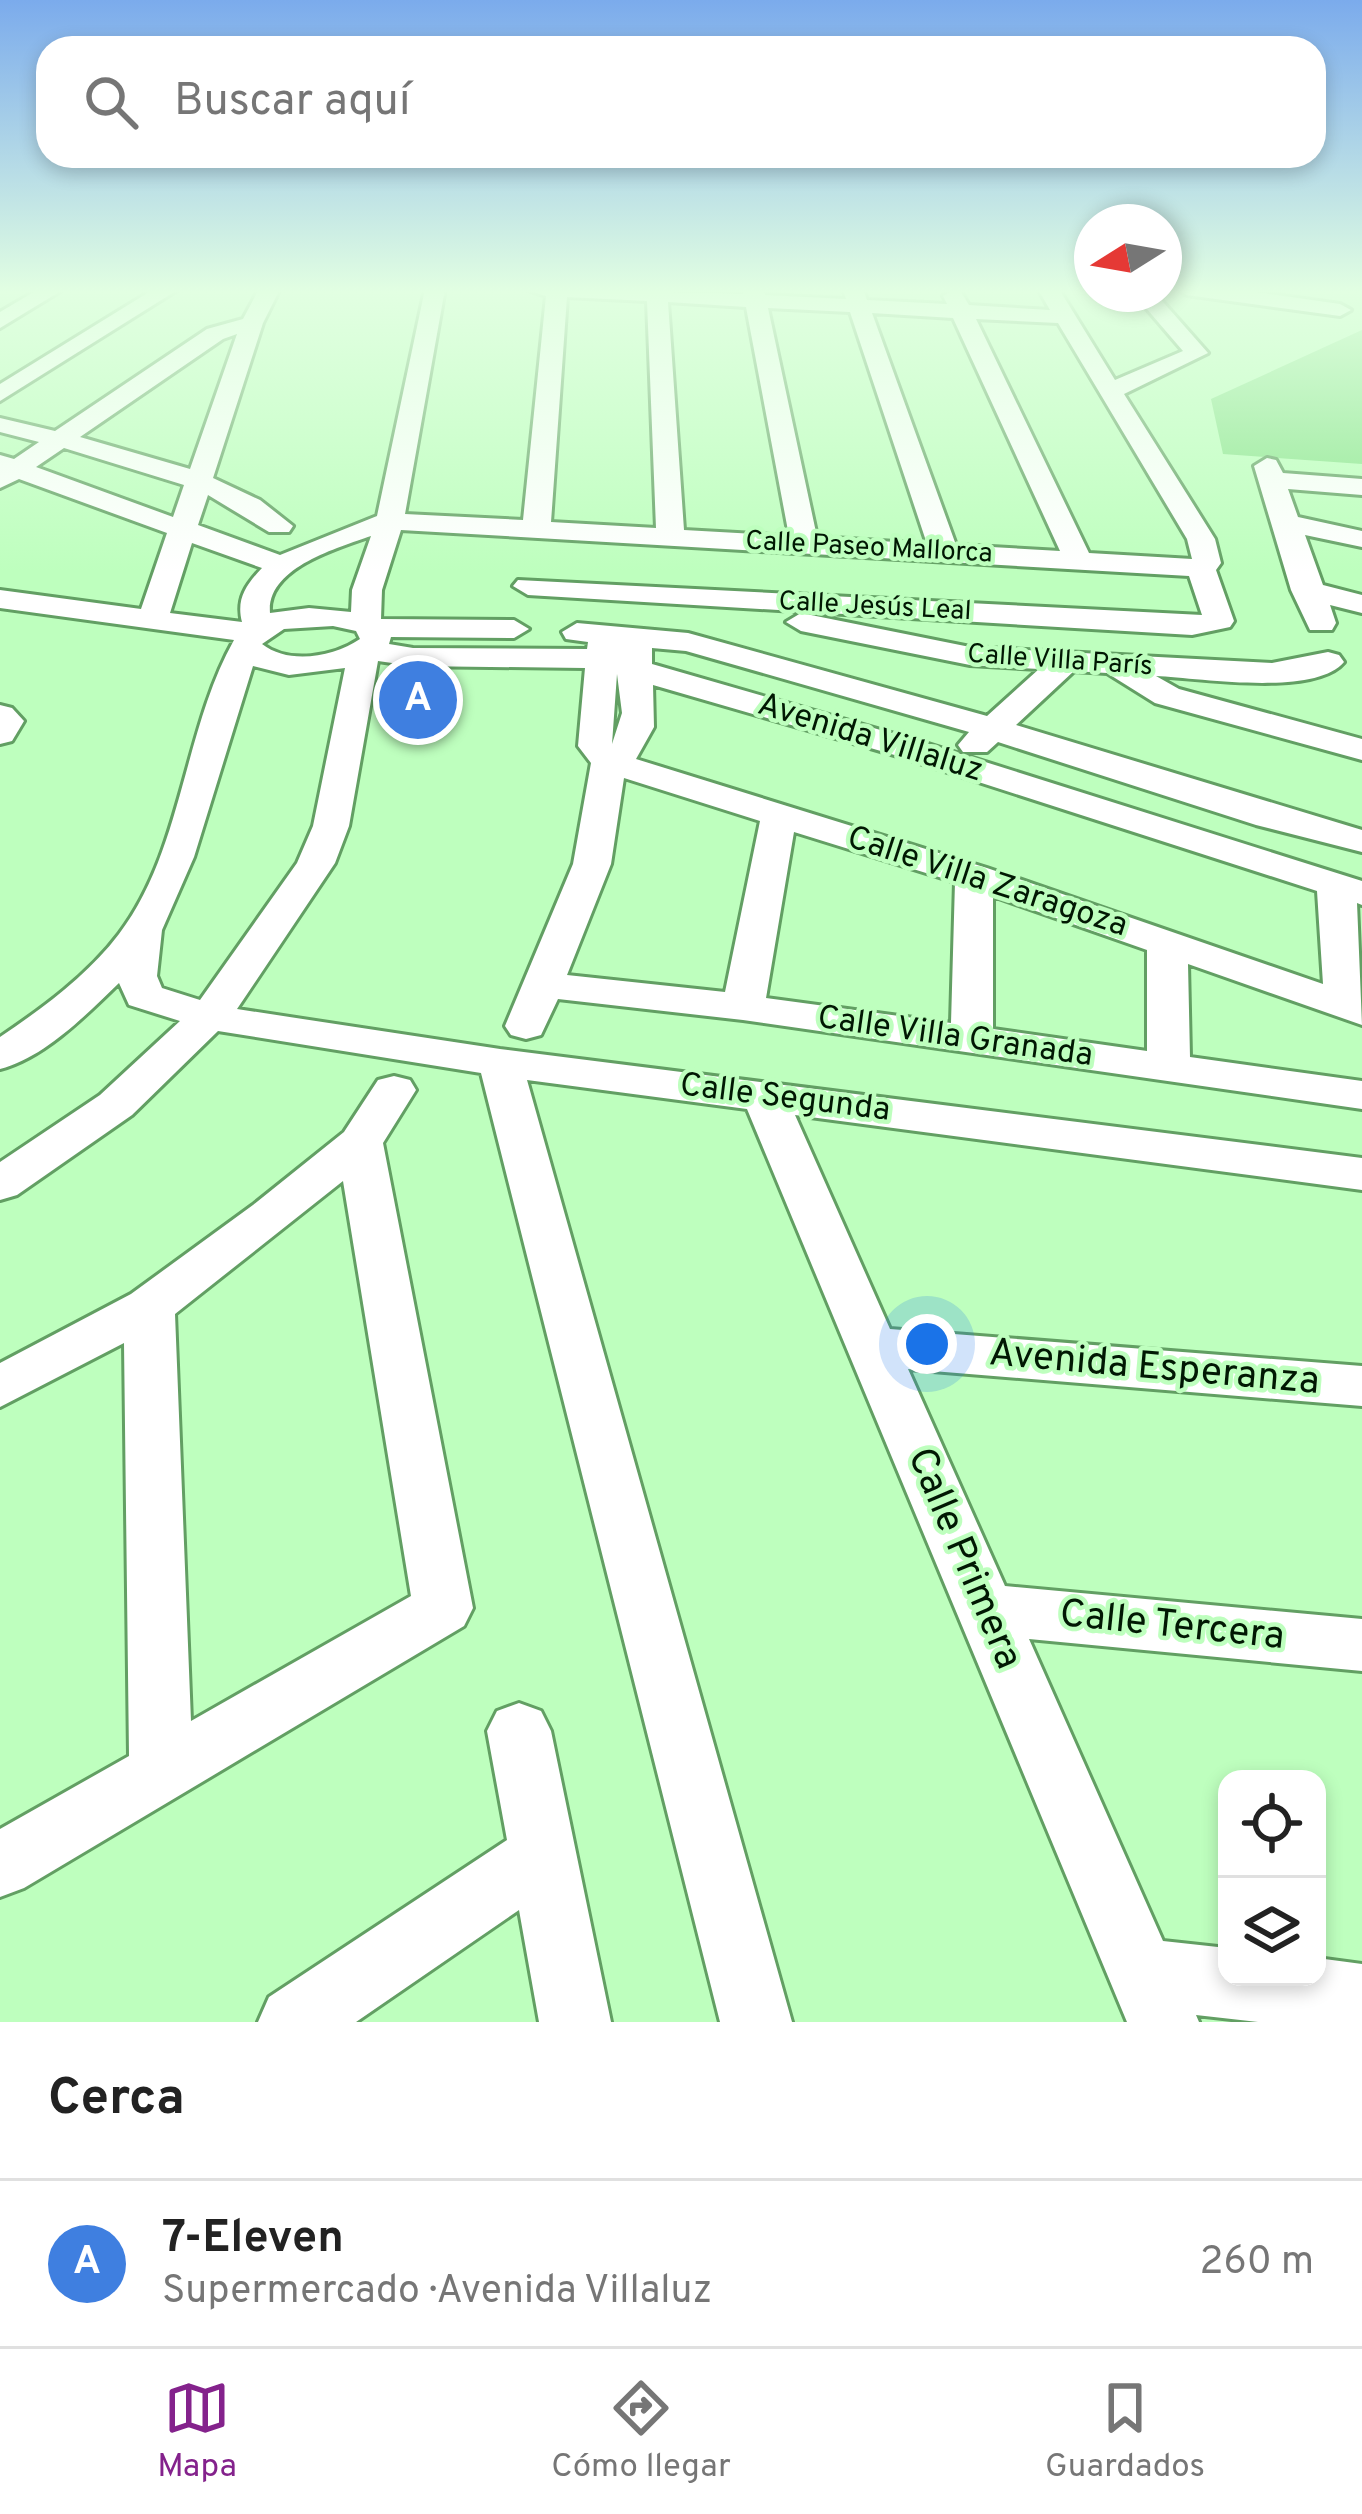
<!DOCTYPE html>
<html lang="es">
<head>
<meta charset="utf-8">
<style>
	:root { --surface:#fff; --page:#f6f6f6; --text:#222; --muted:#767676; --line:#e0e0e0; --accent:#84228c }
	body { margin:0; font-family:Overpass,sans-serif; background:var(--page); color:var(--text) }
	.controls { position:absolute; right:36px; bottom:36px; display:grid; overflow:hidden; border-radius:24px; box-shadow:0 6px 18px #0003 }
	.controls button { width:108px; height:108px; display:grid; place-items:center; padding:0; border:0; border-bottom:3px solid var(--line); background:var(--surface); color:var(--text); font:60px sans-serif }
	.compass { position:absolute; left:1074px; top:204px; width:108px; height:108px; border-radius:50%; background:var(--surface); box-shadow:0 6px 18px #0003; rotate:259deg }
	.you { position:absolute; left:927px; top:1344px; width:42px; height:42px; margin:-30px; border:9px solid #fff; border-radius:50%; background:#1a73e8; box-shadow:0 0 0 18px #1a73e833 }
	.badge { display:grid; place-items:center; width:78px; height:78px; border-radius:50%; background:var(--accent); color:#fff; font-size:39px; font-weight:700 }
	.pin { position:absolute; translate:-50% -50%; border:6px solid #fff; box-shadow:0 3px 12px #0006 }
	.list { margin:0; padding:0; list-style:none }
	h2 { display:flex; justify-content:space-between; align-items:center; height:156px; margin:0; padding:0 48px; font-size:51px }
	h2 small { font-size:39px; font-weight:400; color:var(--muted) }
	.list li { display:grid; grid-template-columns:78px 1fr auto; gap:36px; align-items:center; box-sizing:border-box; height:168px; padding:0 48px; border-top:3px solid var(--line) }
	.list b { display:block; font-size:45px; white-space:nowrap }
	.list p { margin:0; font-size:39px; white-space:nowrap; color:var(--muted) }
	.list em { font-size:39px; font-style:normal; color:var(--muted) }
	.icon { flex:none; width:66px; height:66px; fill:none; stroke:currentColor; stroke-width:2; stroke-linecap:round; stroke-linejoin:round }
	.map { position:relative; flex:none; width:1362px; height:2022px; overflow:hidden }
	.search { position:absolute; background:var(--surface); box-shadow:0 6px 18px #0003; left:36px; right:36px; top:36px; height:132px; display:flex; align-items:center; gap:30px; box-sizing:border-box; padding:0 42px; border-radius:36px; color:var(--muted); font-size:45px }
	.sheet { height:324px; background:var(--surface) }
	nav { display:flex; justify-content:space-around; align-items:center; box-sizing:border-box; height:168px; border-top:3px solid var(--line); background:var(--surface); font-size:33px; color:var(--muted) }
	nav a { display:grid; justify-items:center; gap:6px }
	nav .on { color:var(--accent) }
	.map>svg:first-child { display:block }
	.green { fill:#89e48b }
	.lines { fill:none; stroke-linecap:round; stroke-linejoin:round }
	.minor-casing { stroke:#629f63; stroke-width:6 }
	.minor { fill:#fff; fill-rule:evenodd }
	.labels { text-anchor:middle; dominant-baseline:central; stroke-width:9; stroke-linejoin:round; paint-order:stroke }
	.far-street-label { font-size:27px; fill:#011803; stroke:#beffbe }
	.street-label { font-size:33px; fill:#011803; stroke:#beffbe }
	.near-street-label { font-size:39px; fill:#011803; stroke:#beffbe }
</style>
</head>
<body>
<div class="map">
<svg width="1362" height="2022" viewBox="0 0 1362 2022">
	<rect width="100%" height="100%" fill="#beffbe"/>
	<polygon class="green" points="1362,330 1362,464 1223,454 1211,399"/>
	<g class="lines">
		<defs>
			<g id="minor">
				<polygon points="39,289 64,289 0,328 0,312"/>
				<polygon points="154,289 179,289 0,401 0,384"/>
				<path d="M259 289H280L263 323 213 478 260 500 293 526 289 532H269L208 495 198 525 280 555 377 516 425 289H445L405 514 523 520 546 296 524 289 743 294V289H763L765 295 846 299 843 289H863L867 300 947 304 943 296 954 290 961 292 969 305 1050 310 1038 289H1059L1115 380 1183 351 1134 294H1156L1208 353 1124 394 1215 539 1221 563 1216 570 1234 621 1230 627 1192 635 528 595 513 586 518 580 1202 615 1189 576 401 530 382 590 381 619 514 620 529 629 514 638 391 637 389 644 413 648 587 649 588 642 566 639 562 632 577 623 688 633 987 716 1039 669 970 665 801 631 786 622 801 613 970 647 1272 663 1328 652 1339 655 1344 662C1315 697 1199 678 1156 676L1179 689 1362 739V760L1155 703 1107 673 1074 671 1016 725 1362 830V852L1256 825 998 742 987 752H963L958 745 969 732 686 651 652 648V664L922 742 1362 881V905L1357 903 1362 1025 1188 964 1190 1057 1362 1081V1109L743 1020 558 999 541 1035 526 1039 511 1035 505 1026 573 864 591 763 578 746 585 668 413 666 378 661 349 826 335 863 237 1009 500 1049 1362 1158V1190L795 1115 890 1329 1362 1366V1406L908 1369 1005 1586 1362 1619V1671L1029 1639 1163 1941 1227 1948V1977H1317V1958L1362 1964V2022H1258L1196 2015 1199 2022H1127L747 1109 527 1080 792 2022H720L481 1073 218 1031 132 1115 17 1195 0 1200V1162L100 1095 180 1021 129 1005 119 983C87 1014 44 1058 0 1069V1037C43 1008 88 975 119 934 183 850 183 731 234 640L0 608V590L141 609 167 533 19 479 0 488V455L14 459 39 442 0 432V418L55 431 207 329 243 319ZM567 297 647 301 656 528 551 522ZM668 302 746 307 789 536 684 530ZM768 308 850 312 927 544 817 537ZM872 313 953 318 1060 551 956 545ZM976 319 1058 323 1187 539 1192 559 1089 553ZM237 334 190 469 80 437 223 339ZM64 448 184 485 173 517 36 467ZM371 536 352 590 351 612 309 608 270 613C266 568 337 548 371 536ZM192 543 262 568C246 585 236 599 242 622L170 613ZM333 626 356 631 360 639C333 657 289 665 262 644L284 629ZM253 666 289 675 345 668 313 826 297 863 200 1000 162 988 157 976 162 930 194 857ZM617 674 622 713 612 744ZM653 685 898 756 1317 891 1323 984 987 868 636 759 654 727ZM624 778 760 821 725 992 567 975 611 864ZM794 832 955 882 951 1023 766 998ZM993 896 1147 950V1051L993 1029Z"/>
				<polygon points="1177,289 1234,289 1340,304 1351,310 1340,316 1187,295"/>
				<polygon points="1267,458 1276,460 1283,473 1362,479 1362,495 1288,489 1298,517 1362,531 1362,547 1305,535 1323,585 1362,595 1362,613 1330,605 1336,623 1332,630 1310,630 1291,590 1254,466"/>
				<polygon points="0,705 12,708 24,721 12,741 0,744"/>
				<path d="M394 1076 410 1080 416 1090 383 1143 473 1608 464 1626 24 1888 0 1897V1829L129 1756 124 1343 0 1407V1363L131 1294 253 1205 344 1132 378 1080ZM343 1181 411 1596 191 1721 175 1314Z"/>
				<polygon points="519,1703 541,1711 551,1731 611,2022 539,2022 519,1910 356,2022 258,2022 269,1997 507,1840 487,1731 497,1711"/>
			</g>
		</defs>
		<use href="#minor" class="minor-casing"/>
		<use href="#minor" class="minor"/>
	</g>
	<linearGradient id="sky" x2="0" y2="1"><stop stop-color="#7babec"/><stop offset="0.51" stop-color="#e2ffe2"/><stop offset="1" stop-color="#e2ffe2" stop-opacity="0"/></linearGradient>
	<rect width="1362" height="572" fill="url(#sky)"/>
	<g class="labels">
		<g class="far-street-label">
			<text transform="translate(869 548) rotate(3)">Calle Paseo Mallorca</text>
			<text transform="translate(875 607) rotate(3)">Calle Jesús Leal</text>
			<text transform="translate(1060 661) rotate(4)">Calle Villa París</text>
		</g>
		<g class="street-label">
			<text transform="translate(870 739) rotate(17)">Avenida Villaluz</text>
			<text transform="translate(987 883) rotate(18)">Calle Villa Zaragoza</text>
			<text transform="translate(955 1038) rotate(8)">Calle Villa Granada</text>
			<text transform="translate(785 1099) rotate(7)">Calle Segunda</text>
		</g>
		<g class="near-street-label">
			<text transform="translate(1154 1369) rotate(5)">Avenida Esperanza</text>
			<text transform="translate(963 1559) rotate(67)">Calle Primera</text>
			<text transform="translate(1172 1627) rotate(6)">Calle Tercera</text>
		</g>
	</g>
</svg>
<div class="controls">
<button><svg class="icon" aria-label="locate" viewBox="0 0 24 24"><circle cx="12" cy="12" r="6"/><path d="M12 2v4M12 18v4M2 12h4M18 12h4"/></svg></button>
<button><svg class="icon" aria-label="layers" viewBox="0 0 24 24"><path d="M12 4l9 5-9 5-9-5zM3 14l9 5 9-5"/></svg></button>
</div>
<svg class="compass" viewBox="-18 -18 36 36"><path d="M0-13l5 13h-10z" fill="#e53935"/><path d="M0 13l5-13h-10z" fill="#767676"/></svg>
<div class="you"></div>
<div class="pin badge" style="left:418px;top:700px;background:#3f7fe0">A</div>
<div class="search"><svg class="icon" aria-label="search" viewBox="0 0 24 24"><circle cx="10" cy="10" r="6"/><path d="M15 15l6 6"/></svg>Buscar aquí</div>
</div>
<section class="sheet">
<h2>Cerca<small></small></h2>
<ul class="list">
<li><span class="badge" style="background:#3f7fe0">A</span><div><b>7-Eleven</b><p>Supermercado · Avenida Villaluz</p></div><em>260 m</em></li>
</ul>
</section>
<nav>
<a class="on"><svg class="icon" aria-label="map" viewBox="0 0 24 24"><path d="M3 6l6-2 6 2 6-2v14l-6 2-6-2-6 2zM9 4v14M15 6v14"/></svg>Mapa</a>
<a><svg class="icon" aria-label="directions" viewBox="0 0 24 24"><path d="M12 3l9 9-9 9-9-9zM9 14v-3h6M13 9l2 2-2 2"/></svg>Cómo llegar</a>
<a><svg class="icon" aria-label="saved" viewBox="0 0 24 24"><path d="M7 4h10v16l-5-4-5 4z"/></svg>Guardados</a>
</nav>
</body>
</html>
